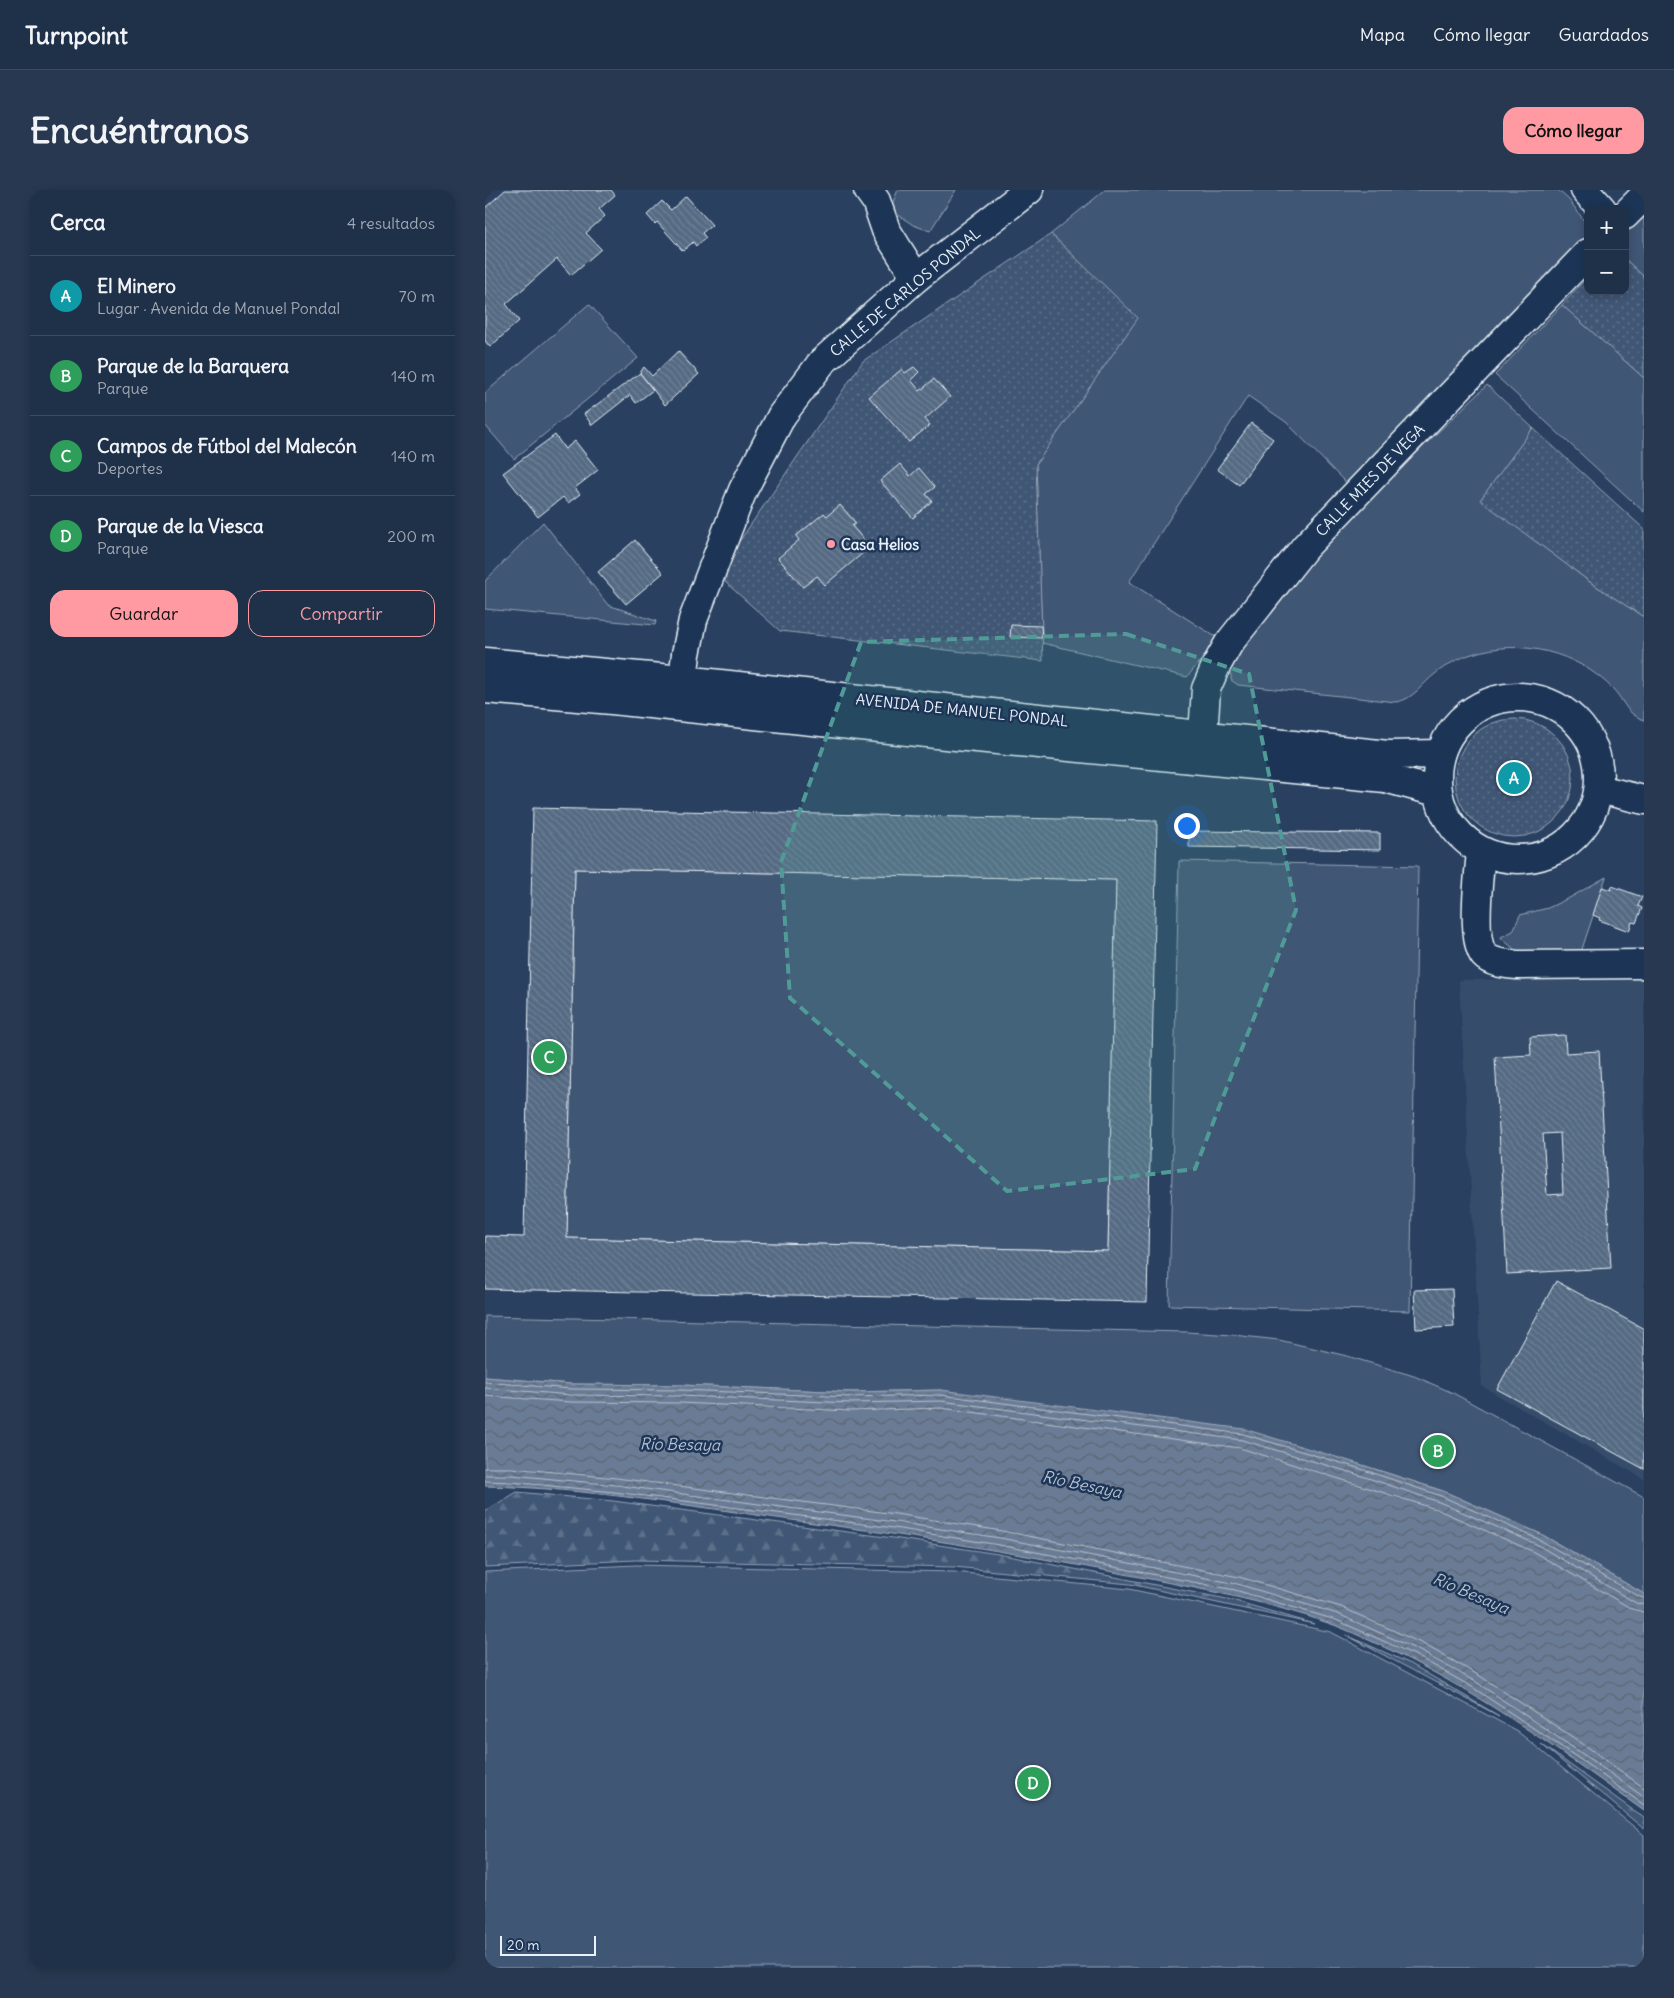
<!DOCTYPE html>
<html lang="es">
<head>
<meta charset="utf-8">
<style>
	:root { --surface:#1f3049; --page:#273850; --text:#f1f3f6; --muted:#a1a9b4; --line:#3c4b61; --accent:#ff9aa2 }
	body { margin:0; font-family:Delius,sans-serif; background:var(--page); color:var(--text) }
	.controls { position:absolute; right:15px; top:15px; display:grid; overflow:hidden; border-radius:10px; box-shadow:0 2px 8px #0003 }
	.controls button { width:45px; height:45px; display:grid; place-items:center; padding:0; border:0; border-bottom:1px solid var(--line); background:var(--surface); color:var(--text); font:25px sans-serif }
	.scale { position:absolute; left:15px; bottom:12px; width:96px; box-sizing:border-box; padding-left:5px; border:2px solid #e8f1f8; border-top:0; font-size:14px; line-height:18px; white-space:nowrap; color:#e8f1f8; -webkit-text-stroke:4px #1d3557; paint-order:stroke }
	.you { position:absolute; left:701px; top:635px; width:18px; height:18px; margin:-12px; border:4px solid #fff; border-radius:50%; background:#1a73e8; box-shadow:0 0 0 8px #1a73e833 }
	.badge { display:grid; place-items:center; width:32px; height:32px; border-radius:50%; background:var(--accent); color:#fff; font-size:16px; font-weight:700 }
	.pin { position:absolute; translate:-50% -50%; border:2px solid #fff; box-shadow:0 1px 5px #0006 }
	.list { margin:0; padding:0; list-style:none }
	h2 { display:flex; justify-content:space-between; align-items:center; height:65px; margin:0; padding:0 20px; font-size:21px }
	h2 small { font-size:16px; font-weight:400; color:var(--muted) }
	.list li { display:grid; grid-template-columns:32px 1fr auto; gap:15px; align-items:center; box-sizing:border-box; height:80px; padding:0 20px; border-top:1px solid var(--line) }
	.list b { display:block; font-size:19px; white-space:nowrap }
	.list p { margin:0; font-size:16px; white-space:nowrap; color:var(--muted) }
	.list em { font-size:16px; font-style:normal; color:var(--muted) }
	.actions { display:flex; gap:10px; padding:15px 20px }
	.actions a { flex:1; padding:11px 0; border:1px solid var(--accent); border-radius:15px; text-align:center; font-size:18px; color:var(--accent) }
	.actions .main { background:var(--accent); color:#111 }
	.map { position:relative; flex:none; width:1159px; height:1778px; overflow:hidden; border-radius:15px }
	header { display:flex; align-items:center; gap:30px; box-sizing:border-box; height:70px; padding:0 25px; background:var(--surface); border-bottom:1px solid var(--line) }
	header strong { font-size:24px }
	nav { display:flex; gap:28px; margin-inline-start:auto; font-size:18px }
	.intro { display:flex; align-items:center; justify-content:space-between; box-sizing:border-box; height:120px; padding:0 30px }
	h1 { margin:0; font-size:35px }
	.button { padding:12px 22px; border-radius:15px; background:var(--accent); color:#111; font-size:18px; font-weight:700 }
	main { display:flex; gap:30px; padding:0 30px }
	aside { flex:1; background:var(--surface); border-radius:15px; box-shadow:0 2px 8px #0003 }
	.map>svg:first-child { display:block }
	.built { fill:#364d6b }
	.green { fill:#415774; stroke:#94a4b6 }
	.forest { fill:url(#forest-firs); stroke:#94a4b6 }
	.garden { fill:url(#garden-dots); stroke:#94a4b6 }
	.water { fill:url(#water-waves); stroke:#9dabbd }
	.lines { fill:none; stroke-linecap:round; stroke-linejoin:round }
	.shore { stroke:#b6c2d0; stroke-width:1 }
	.building { fill:url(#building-back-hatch); stroke:#e8f1f8; fill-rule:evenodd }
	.minor-casing { stroke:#e8f1f8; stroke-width:31 }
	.major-casing { stroke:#e8f1f8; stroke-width:31 }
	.minor { stroke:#1d3557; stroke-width:28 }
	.major { stroke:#1d3557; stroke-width:28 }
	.marked { fill:#509b97; fill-opacity:0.2; stroke:#509b97; stroke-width:4; stroke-dasharray:10 6; stroke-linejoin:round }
	.poi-dot { fill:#ff9aa2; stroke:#1d3557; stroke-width:2 }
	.labels { text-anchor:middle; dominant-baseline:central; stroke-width:5; stroke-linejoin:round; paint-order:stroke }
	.street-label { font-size:15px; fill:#e8f1f8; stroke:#1d3557 }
	.poi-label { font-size:15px; font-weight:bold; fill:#e8f1f8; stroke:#1d3557; text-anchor:start }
	.water-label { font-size:16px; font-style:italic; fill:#b6c2d0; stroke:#1d3557 }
</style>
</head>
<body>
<header>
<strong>Turnpoint</strong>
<nav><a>Mapa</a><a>Cómo llegar</a><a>Guardados</a></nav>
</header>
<div class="intro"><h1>Encuéntranos</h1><a class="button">Cómo llegar</a></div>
<main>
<aside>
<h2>Cerca<small>4 resultados</small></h2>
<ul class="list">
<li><span class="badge" style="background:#0f9aa8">A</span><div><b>El Minero</b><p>Lugar · Avenida de Manuel Pondal</p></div><em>70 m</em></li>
<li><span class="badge" style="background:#2e9e5b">B</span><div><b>Parque de la Barquera</b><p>Parque</p></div><em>140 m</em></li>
<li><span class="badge" style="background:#2e9e5b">C</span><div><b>Campos de Fútbol del Malecón</b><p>Deportes</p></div><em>140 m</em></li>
<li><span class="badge" style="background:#2e9e5b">D</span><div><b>Parque de la Viesca</b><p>Parque</p></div><em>200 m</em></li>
</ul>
<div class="actions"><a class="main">Guardar</a><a>Compartir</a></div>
</aside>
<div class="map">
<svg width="1159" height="1778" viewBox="0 0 1159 1778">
	<defs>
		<pattern id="forest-firs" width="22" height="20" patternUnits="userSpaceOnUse" patternTransform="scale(1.25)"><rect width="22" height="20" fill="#415774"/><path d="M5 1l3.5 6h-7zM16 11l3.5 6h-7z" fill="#5c7089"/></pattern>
		<pattern id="garden-dots" width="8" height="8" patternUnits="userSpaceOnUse" patternTransform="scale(1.25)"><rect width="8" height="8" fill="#415774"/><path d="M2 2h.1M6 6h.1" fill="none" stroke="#5c7089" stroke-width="1.8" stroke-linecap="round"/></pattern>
		<pattern id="water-waves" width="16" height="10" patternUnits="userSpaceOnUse" patternTransform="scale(1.25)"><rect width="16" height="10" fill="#6b7c95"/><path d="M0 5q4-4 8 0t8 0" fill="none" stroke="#5a6573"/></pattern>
		<pattern id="building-back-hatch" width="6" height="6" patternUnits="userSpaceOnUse" patternTransform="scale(1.25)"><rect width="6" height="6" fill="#556a83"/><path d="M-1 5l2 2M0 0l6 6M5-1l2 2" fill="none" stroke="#6d8095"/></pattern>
	</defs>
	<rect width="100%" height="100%" fill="#294061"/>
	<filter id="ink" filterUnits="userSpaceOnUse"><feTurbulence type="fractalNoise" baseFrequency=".02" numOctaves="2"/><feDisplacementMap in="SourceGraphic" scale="10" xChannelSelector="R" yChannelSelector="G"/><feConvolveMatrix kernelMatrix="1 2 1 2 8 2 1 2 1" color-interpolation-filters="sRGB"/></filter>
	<g filter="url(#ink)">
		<polygon class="built" points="1159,788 1159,1289 997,1196 974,790"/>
		<g class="green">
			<polygon points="413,0 471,0 445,41 428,35 405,19"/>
			<polygon points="620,0 1073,0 1085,11 1100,32 1101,52 862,294 801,232 763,206 644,392 734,449 702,487 557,453 551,274 652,128 566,44"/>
			<polygon points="1159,24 1159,87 1140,69 1140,45"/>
			<polygon points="104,114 153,168 29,269 0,235 0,203"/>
			<polygon points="1077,115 1159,188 1159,322 1010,185"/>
			<path d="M1002 195 1048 238 996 310 1105 392 1159 427V530C1140 523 1141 513 1128 499 1092 462 1036 448 987 464 974 468 961 475 950 484 938 493 928 510 911 512L753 495 746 490V484L737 483 738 479 868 319 917 277Z"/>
			<polygon points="58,332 123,415 171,431 170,435 0,419 0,391"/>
			<polygon points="694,671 933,676 925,1121 684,1115"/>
			<polygon points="90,679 631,690 623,1061 82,1048"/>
			<polygon points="1121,687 1094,768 1033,762 1017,749 1016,747 1028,741 1035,725 1063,718 1086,707"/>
			<polygon points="0,1126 701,1142 748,1145 794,1150 862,1166 929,1186 968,1203 1159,1307 1159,1404 1056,1344 958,1301 874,1274 456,1200 367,1202 196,1195 86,1194 0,1187"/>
			<polygon points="151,1375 469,1382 644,1399 846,1442 1032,1541 1159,1645 1159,1778 0,1778 0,1382"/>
		</g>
		<g class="forest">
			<polygon points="32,1302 128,1311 408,1348 513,1364 747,1410 829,1434 645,1394 469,1377 151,1370 0,1377 0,1321"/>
			<polygon points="861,1445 926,1474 1014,1526"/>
			<polygon points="1056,1554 1159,1628 1159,1639"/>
		</g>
		<g class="garden">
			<polygon points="566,44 653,128 551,274 558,471 295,441 240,392 247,362 378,171"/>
			<polygon points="1140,69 1159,87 1159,188 1077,115 1103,86 1103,101 1140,101"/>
			<polygon points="1048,238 1159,339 1159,424 1157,426 1105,392 995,310"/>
			<circle cx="1029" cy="588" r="59"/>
		</g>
		<path class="water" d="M0 1187 86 1194 196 1195 367 1202 456 1200 759 1239 874 1274 958 1301 1056 1344 1159 1404V1621C1072 1559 986 1496 888 1452 875 1446 862 1440 849 1435 779 1410 706 1397 634 1383 525 1362 416 1344 306 1330 205 1316 102 1298 0 1296Z"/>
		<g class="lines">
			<g class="shore">
				<polyline points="0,1192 86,1199 196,1200 367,1207 456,1205 758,1244 873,1278 956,1306 1053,1349 1155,1407 1159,1408"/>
				<polyline points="0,1198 86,1205 195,1206 367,1213 456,1211 757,1250 871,1284 954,1312 1051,1354 1151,1413 1159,1415"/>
				<polyline points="0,1206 86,1212 195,1213 366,1221 456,1218 755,1258 951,1319 1047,1361 1147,1419 1159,1422"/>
				<polyline points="0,1278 27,1278 131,1288 411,1324 517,1341 754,1387 856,1417 936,1453 995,1486 1104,1558 1159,1598"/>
				<polyline points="0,1285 27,1285 130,1295 410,1332 515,1348 752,1394 853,1424 933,1460 991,1492 1099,1565 1159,1607"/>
				<polyline points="0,1291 26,1292 129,1302 409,1338 514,1355 750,1400 851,1430 930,1465 987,1497 1096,1570 1159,1615"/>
			</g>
		</g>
		<g class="building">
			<polygon points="20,0 126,0 130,5 114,19 120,26 101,43 116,59 86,85 72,69 21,114 34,131 5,157 0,151 0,18"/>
			<polygon points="201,6 227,35 217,43 221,48 211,56 208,52 198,61 172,32 170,34 162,25 177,11 186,20"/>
			<polygon points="193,161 214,184 180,215 155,183 159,177 167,186"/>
			<polygon points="429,177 434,182 426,190 435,201 449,189 465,207 440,229 445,235 424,252 384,207 417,179 420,183"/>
			<polygon points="155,183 168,200 151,213 145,205 107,235 99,224"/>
			<polygon points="766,233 788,249 754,295 732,279"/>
			<polygon points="70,245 80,259 90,251 113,280 90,298 95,304 83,313 78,307 53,327 18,283"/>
			<polygon points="415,274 425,286 434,278 450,297 441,304 447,311 428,328 395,291"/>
			<polygon points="355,315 371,333 367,336 385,357 340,395 332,386 318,397 293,368 314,350 311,346 339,323 342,326"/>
			<polygon points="150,350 178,383 141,414 113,382"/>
			<polygon points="526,435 556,436 557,448 525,447"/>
			<path d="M48 618 672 631 662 1112 0 1099V1046L39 1047ZM90 679 631 690 623 1061 82 1048Z"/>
			<polygon points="704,641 895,643 895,660 704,657"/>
			<polygon points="1127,696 1157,707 1153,716 1157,718 1151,733 1147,732 1144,741 1114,730 1115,728 1108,725 1117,697 1126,700"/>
			<path d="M1080 845 1081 863 1114 861 1126 1078 1022 1084 1010 867 1046 865 1045 847ZM1075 943 1078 1004 1062 1005 1058 944Z"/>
			<polygon points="1071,1091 1159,1139 1159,1279 1012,1199"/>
			<polygon points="967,1099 969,1137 931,1139 929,1100"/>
		</g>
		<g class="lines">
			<defs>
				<g id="minor">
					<polyline points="383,0 391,11 401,40 431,88"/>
					<polyline points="1100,0 1117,19"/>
					<polyline points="1140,25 1159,6"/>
					<polyline points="198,490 201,464 208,430 250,320 258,300 297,225 337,172 431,88 544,0"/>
					<polyline points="718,545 721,499 731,476 744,453 820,357 1103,63"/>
					<path d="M996 662C994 683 986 749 999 765 1006 773 1022 774 1032 775L1159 774"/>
				</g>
				<g id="major">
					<polyline points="0,472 198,490 903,565 955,564"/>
					<polyline points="0,499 127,510 461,545 900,588 952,602"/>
					<circle cx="1033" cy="588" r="81"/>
					<polyline points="1114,599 1159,610"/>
				</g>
			</defs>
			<use href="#minor" class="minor-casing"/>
			<use href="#major" class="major-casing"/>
			<use href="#minor" class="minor"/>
			<use href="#major" class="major"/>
		</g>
	</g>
	<path class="marked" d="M641 444 764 484 811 720 710 979 522 1001 305 808 296 672 376 452Z"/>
	<circle class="poi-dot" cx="346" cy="354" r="5"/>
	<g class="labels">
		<g class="street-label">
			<text transform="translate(420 102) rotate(-40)">CALLE DE CARLOS PONDAL</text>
			<text transform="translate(885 290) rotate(-46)">CALLE MIES DE VEGA</text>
			<text transform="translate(477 520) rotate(6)">AVENIDA DE MANUEL PONDAL</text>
		</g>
		<g class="poi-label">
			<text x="356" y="354">Casa Helios</text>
		</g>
		<g class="water-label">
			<text transform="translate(195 1254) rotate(1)">Río Besaya</text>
			<text transform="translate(597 1294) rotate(12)">Río Besaya</text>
			<text transform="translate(986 1403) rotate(23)">Río Besaya</text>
		</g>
	</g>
</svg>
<div class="controls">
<button>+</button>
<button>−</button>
</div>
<div class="scale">20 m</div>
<div class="you"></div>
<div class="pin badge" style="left:1029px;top:588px;background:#0f9aa8">A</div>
<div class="pin badge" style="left:953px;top:1261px;background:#2e9e5b">B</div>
<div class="pin badge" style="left:64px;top:867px;background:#2e9e5b">C</div>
<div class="pin badge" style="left:548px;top:1593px;background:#2e9e5b">D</div>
</div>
</main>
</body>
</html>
